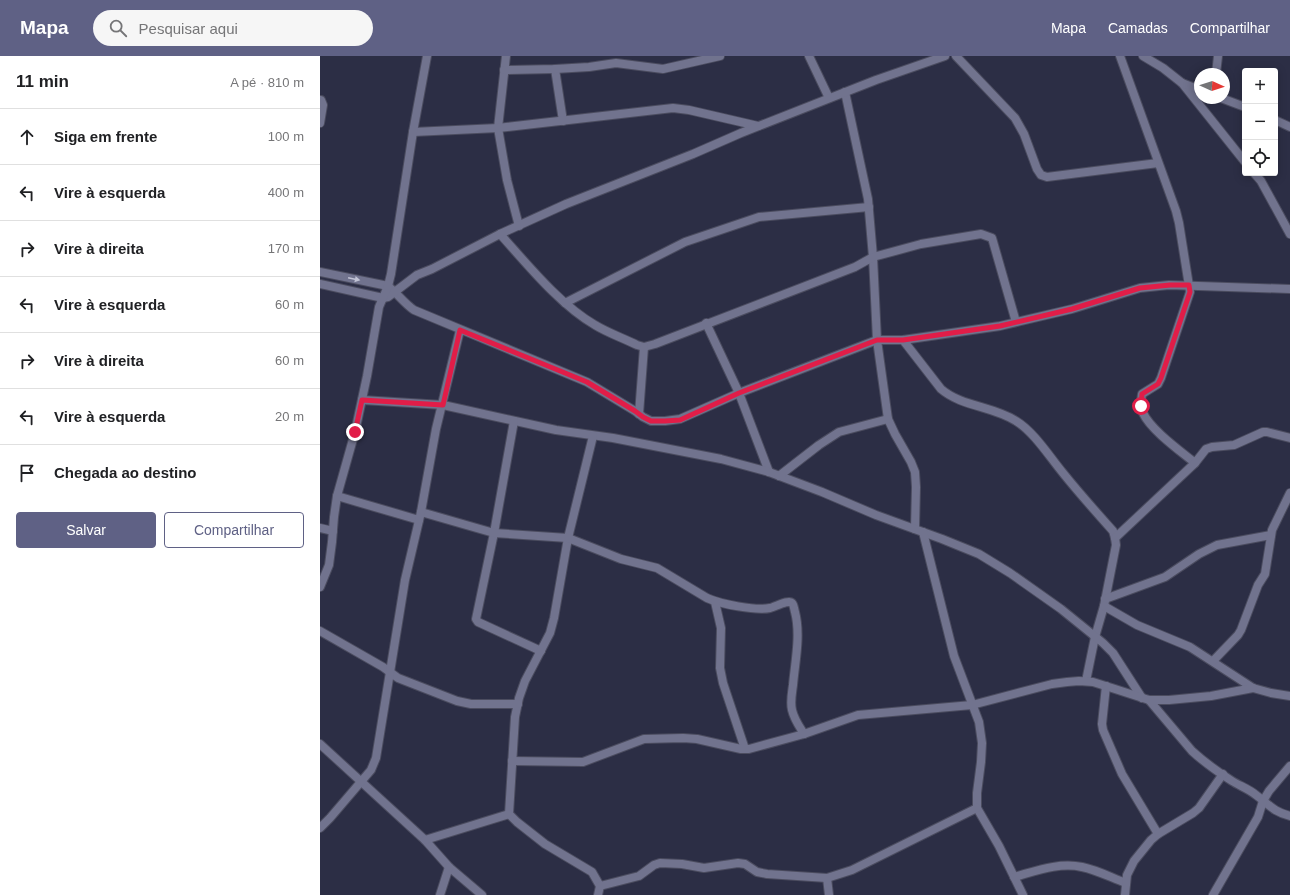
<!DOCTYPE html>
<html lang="pt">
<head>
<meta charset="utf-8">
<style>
	:root { --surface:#fff; --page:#f6f6f6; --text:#202124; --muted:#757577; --line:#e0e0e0; --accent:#5f6185 }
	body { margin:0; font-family:Helvetica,sans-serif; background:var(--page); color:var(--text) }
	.controls { position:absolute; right:12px; top:12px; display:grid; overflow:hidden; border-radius:4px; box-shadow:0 2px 10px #0003 }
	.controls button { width:36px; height:36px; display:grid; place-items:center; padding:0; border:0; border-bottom:1px solid var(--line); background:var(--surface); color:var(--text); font:20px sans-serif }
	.compass { position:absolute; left:874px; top:12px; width:36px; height:36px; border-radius:50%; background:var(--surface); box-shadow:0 2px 10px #0003; rotate:93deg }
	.stop { position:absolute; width:12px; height:12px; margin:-9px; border:3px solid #e11d48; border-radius:50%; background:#fff }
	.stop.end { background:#e11d48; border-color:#fff; box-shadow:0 1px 4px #0008 }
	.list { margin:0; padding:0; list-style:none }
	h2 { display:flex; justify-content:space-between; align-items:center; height:52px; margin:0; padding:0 16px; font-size:17px }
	h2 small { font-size:13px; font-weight:400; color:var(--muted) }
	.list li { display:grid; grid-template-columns:26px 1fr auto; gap:12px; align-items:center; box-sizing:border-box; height:56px; padding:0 16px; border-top:1px solid var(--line) }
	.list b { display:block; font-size:15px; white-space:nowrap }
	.list em { font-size:13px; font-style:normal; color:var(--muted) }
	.actions { display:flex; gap:8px; padding:12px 16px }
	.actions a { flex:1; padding:9px 0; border:1px solid var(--accent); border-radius:4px; text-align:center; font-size:14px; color:var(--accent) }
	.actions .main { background:var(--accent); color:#fff }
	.icon { flex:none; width:22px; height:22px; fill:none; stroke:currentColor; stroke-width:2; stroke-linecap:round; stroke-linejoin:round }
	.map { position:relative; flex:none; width:970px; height:839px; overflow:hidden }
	header { display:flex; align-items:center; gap:24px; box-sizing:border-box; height:56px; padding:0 20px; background:var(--accent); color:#fff }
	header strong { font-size:19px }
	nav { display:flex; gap:22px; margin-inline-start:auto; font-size:14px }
	.search { width:280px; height:36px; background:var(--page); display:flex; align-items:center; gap:10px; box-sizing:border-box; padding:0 14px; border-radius:22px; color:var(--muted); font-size:15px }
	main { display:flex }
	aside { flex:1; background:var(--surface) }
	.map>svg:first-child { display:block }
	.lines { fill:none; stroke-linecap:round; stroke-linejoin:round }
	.minor-casing { stroke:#4b4c5f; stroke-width:10 }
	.minor { stroke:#71738e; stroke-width:8 }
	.oneway { fill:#c1c3d5 }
	.route { stroke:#e11d48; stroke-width:5 }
</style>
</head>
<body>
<header>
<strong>Mapa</strong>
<div class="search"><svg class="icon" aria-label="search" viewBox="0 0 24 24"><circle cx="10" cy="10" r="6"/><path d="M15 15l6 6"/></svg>Pesquisar aqui</div>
<nav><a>Mapa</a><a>Camadas</a><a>Compartilhar</a></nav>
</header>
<main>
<aside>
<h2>11 min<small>A pé · 810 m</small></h2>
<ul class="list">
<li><svg class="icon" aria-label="ahead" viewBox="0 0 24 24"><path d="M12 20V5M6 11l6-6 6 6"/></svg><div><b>Siga em frente</b></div><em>100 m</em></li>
<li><svg class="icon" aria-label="left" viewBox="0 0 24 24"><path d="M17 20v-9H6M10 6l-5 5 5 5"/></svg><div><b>Vire à esquerda</b></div><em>400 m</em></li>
<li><svg class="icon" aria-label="right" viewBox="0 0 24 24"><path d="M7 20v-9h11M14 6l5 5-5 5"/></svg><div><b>Vire à direita</b></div><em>170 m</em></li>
<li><svg class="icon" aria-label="left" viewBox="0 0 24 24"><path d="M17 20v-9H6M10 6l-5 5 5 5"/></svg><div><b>Vire à esquerda</b></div><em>60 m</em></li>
<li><svg class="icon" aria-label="right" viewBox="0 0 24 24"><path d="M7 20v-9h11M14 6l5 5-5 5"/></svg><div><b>Vire à direita</b></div><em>60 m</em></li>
<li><svg class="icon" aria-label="left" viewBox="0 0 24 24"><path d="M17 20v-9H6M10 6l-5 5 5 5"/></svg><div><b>Vire à esquerda</b></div><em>20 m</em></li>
<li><svg class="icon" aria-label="arrive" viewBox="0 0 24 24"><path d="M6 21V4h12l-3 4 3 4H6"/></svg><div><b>Chegada ao destino</b></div></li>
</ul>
<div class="actions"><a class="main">Salvar</a><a>Compartilhar</a></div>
</aside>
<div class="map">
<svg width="970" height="839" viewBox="0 0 970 839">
	<rect width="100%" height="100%" fill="#2c2e45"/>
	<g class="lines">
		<defs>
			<g id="minor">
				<polyline points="186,0 178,72 187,124 199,170"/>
				<polyline points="489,0 509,42"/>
				<polyline points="636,0 695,62 704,78 717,113 721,119 727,121 838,107"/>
				<path d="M800 0 856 155 859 167 870 236 841 322 838 328 822 338C821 344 820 351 823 357 831 374 859 394 875 407"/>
				<polyline points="823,0 843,12 862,27 925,106"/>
				<polyline points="235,13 243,65"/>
				<polyline points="184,14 235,13 269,11 296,7 343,13 400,0"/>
				<polyline points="896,18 898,0"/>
				<polyline points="862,27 880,34"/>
				<polyline points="525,36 548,143 553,201 557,284 568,363 575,378 591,406 595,416 596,431 595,473"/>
				<polyline points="901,42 925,51"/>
				<polyline points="0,44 1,44 3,49 0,67"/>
				<polyline points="955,64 970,71"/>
				<polyline points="93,76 178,72 353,52 369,54 438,70"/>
				<polyline points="934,117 941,125 970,178"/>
				<path d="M180 178C207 208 240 249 275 269 288 277 303 282 317 289L324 291 335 288 535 211 553 201 601 188 661 178 672 182 696 266"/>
				<path d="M0 216 68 230C78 238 83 246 94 254L267 326 315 355 323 361 331 365H345L360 363 419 337 557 284H583L680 270 752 253 820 232 849 229 970 233"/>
				<polyline points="0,228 63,242 68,241 97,219 112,213 180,178 246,148 373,98 421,77 556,24 625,0"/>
				<polyline points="245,247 365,186 439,161 549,151"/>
				<polyline points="386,267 419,337 449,416"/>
				<path d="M583 284 621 333C642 351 673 350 696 365 714 376 729 400 743 417 759 437 776 456 793 475L795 482 796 489 784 550 775 581 766 625"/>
				<polyline points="42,344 123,349 236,374 293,382 401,403 449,416 502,436 556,459 622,483 659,498 690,517 741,553 783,587 793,597 822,642"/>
				<polyline points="319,358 324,291"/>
				<polyline points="194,365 174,477 156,563 158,566 221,595"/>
				<polyline points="273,380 248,482 234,562 230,577 205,625 199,642 195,661 189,758 197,766 225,788 272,816 280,830 278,839"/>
				<polyline points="459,420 499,389 519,376 568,363"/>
				<polyline points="17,440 99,464"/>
				<path d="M101 456 174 477 248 482 301 503 337 512 387 542C400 548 436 555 450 552 455 551 469 543 472 547 474 549 474 553 475 556 481 579 475 606 473 629 472 637 470 646 472 654 474 663 479 670 484 678"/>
				<polyline points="0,472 13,475"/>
				<polyline points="603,476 634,600 659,666 662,687 661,706 657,737 657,752 679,790 703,839"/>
				<polyline points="795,482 875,407 886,393 892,391 914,389 943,376 947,376 970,382"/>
				<polyline points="0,531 9,509 12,486 14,461 17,440 35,376 47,320 59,251 68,230 71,218 93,76 107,0"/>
				<polyline points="785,543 845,521 879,498 897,489 951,479"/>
				<polyline points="395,546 401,572 400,612 403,627 425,693"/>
				<polyline points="784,550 817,569 870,591 933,632 951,637 970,640"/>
				<polyline points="0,575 63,611 78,622 137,645 151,648 198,648"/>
				<polyline points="893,605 918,579 921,574 938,529 945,518 952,474 970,437"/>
				<polyline points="786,630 782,668 783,674 802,718 838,778"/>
				<path d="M829 644 872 695C884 706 898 716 912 725 920 730 929 733 936 739 950 749 952 755 970 760"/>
				<polyline points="0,688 105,784 129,811 162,839"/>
				<polyline points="192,705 263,706 324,683 363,682 377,683 421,693 429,693 484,678 538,659 652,649 732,628 747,626 759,625 773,626 795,633 829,644 849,644 891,640 933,632"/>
				<polyline points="0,772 10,762 51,714 56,702 85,524 101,456 116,373 140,274"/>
				<polyline points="105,784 189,758"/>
				<path d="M694 821C716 815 739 806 762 811 777 814 792 822 806 827"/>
				<polyline points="507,822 509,839"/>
				<polyline points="280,830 319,820 334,809 340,807 362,808 384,812 418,807 425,808 437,816 447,818 507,822 532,814 657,752"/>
				<polyline points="120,839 129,811"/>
				<polyline points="805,839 807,819 814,805 831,784 838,778 873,757 879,752 903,718"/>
				<polyline points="893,839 938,761 943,745 949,735 970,710"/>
			</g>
		</defs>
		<use href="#minor" class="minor-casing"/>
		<use href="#minor" class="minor"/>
	</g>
	<defs><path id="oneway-solid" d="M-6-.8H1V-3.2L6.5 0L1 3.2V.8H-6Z"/></defs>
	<use class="oneway" href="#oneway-solid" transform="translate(34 223) rotate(12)"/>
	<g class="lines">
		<polyline class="route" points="35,376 42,344 123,349 140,274 267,326 315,355 323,361 331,365 345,365 360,364 419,337 557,284 583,284 680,270 752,253 820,232 850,229 869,229 870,236 868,242 841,322 838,328 822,338 821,350"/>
	</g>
</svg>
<div class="controls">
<button>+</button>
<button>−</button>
<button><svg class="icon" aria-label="locate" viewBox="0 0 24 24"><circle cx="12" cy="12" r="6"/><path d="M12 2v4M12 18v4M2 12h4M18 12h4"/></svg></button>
</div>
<svg class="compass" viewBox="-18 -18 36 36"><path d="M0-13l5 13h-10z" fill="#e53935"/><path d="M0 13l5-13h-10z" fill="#757577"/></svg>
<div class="stop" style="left:821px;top:350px"></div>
<div class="stop end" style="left:35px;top:376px"></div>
</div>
</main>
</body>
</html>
